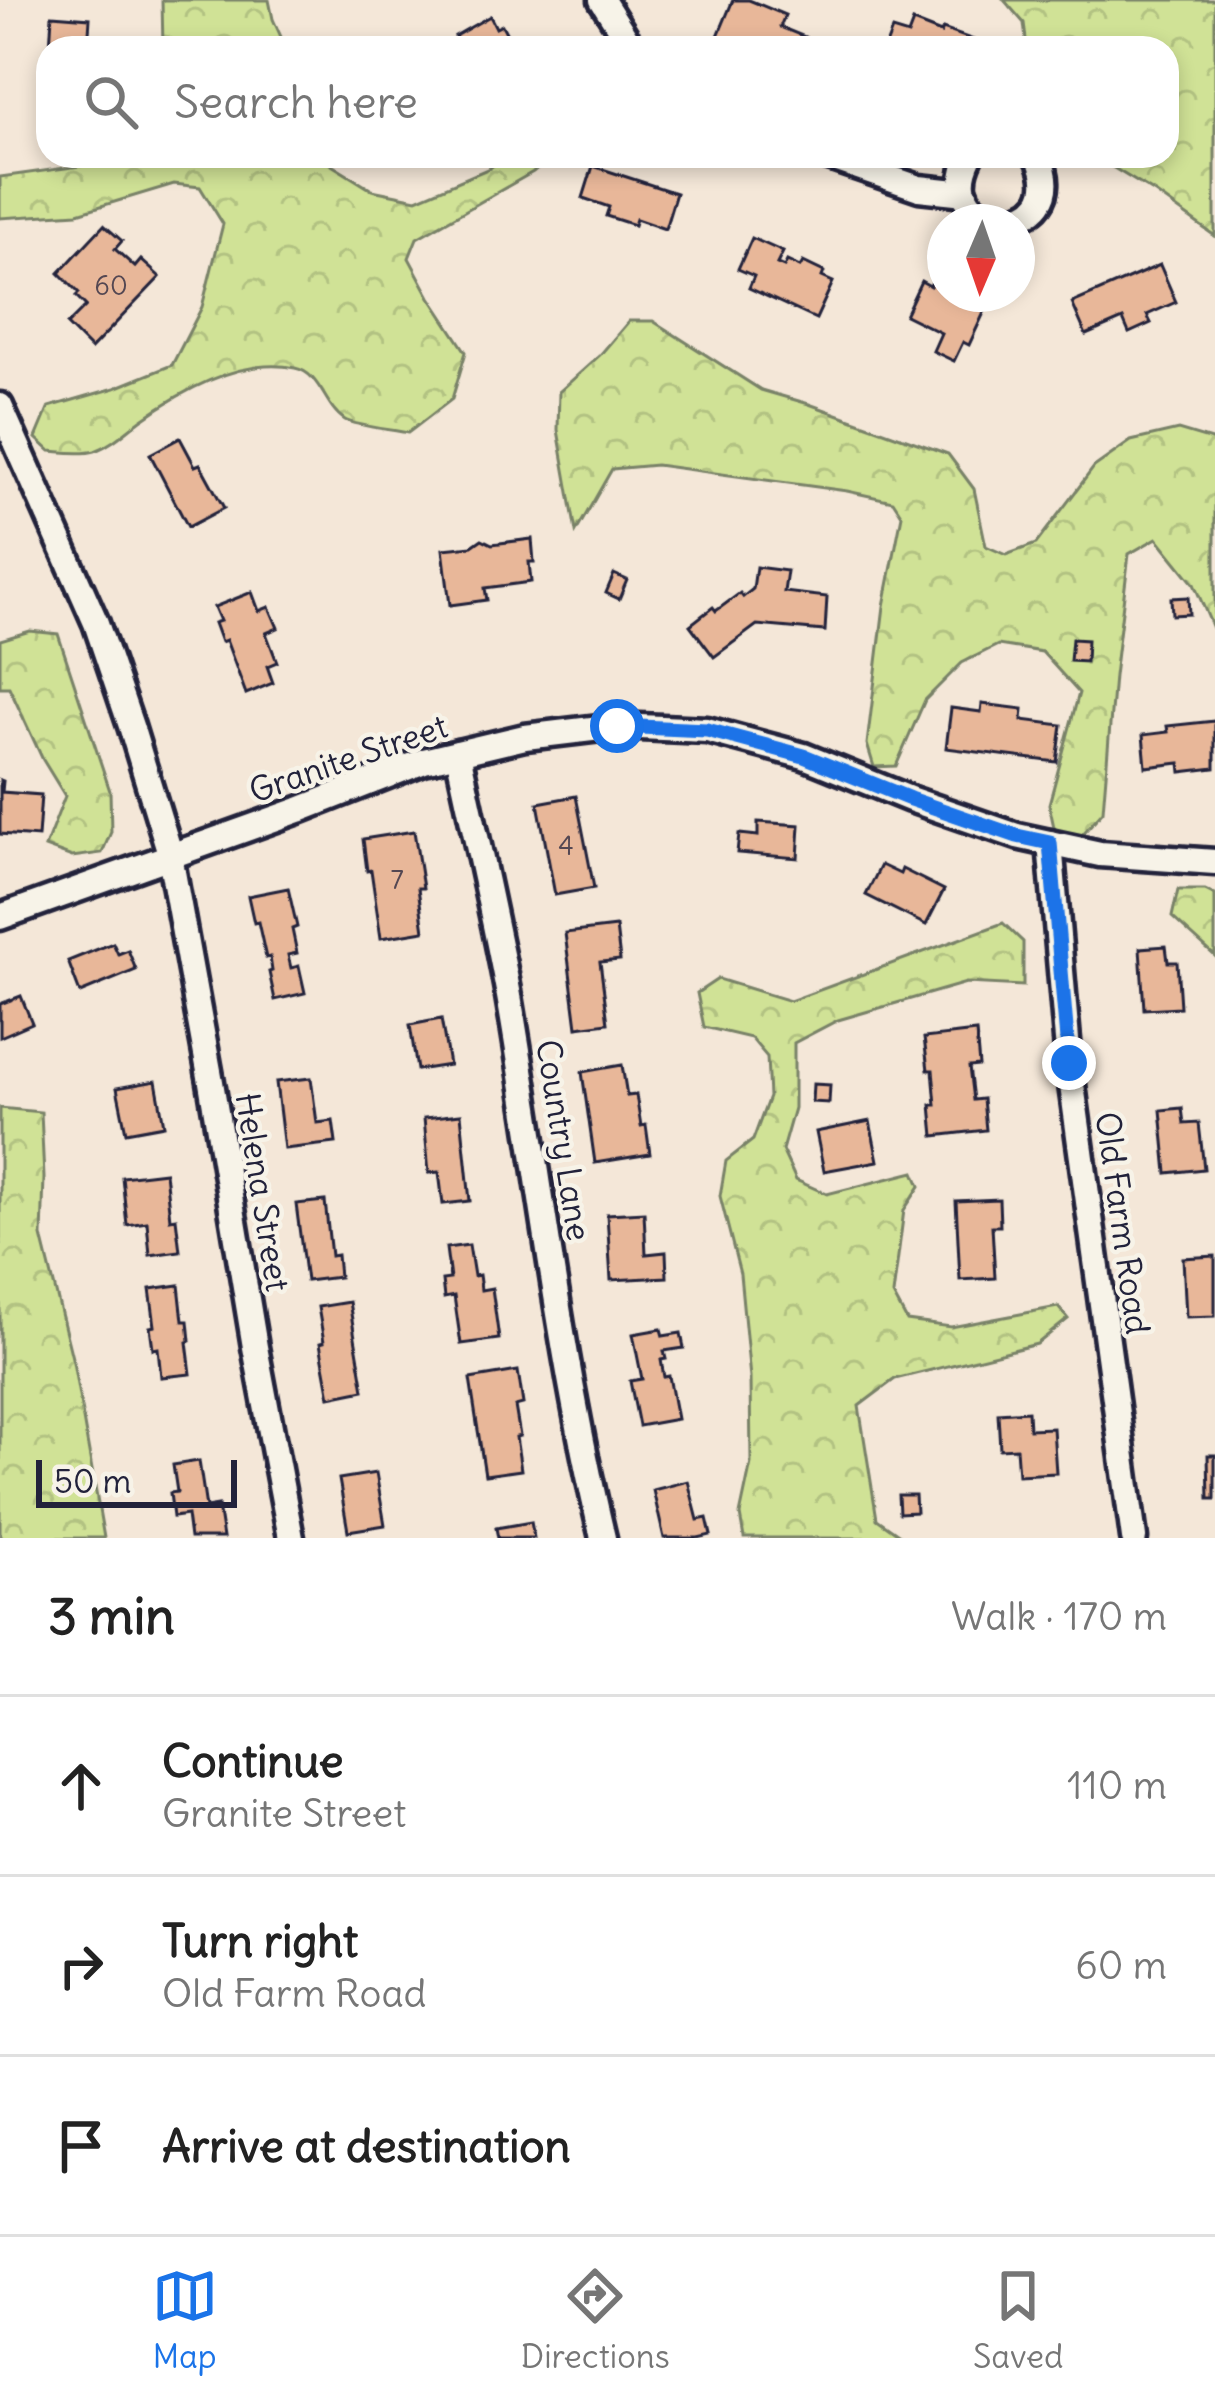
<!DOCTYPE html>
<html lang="en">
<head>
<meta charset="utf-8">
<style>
	:root { --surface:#fff; --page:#f2f2f2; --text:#222; --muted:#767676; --line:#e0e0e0; --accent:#1a73e8 }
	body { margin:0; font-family:Delius,sans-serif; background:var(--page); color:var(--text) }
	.compass { position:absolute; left:927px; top:204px; width:108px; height:108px; border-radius:50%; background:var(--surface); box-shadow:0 6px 18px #0003; rotate:182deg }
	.scale { position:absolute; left:36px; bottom:30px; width:201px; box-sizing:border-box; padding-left:12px; border:6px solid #22223b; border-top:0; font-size:33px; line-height:42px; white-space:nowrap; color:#22223b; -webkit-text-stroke:9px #f7f3e8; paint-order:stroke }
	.stop { position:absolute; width:36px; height:36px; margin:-27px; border:9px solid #1a73e8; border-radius:50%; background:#fff }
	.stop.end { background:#1a73e8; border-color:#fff; box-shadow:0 3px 12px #0008 }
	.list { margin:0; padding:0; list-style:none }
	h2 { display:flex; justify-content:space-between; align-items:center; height:156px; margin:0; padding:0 48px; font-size:51px }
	h2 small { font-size:39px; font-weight:400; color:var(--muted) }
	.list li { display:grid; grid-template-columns:78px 1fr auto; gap:36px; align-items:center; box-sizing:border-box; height:180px; padding:0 48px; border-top:3px solid var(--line) }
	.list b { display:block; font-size:45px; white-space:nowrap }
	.list p { margin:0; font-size:39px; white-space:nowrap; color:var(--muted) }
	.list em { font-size:39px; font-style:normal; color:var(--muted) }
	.icon { flex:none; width:66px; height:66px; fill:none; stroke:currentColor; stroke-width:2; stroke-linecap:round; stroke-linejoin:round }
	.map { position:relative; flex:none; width:1215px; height:1538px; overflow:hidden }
	.search { position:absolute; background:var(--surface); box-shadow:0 6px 18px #0003; left:36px; right:36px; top:36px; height:132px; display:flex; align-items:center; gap:30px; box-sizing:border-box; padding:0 42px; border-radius:36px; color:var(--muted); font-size:45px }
	.sheet { height:696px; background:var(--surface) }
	nav { display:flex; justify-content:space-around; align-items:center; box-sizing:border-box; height:168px; border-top:3px solid var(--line); background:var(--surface); font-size:33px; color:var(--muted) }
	nav a { display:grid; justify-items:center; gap:6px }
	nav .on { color:var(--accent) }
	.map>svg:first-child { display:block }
	.forest { fill:url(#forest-crowns); stroke:#798268; stroke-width:3 }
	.building { fill:#e8b799; stroke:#22223b; stroke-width:3 }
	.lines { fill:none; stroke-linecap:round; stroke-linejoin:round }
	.street-casing { stroke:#22223b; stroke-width:33 }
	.street { stroke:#f7f3e8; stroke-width:24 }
	.route { stroke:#1a73e8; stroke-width:15 }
	.labels { text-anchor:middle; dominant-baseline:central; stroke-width:9; stroke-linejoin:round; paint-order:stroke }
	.number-label { font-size:27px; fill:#544752 }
	.street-label { font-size:33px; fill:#22223b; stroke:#f7f3e8 }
</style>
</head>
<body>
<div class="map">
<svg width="1215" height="1538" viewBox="0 0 1215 1538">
	<defs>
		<pattern id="forest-crowns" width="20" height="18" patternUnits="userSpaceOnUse" patternTransform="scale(3)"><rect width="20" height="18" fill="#d0e296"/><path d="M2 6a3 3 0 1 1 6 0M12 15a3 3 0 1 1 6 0" fill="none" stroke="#b2c282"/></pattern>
	</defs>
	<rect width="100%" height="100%" fill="#f4e7d8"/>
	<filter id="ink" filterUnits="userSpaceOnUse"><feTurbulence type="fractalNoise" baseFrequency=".00833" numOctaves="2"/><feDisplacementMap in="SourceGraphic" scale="24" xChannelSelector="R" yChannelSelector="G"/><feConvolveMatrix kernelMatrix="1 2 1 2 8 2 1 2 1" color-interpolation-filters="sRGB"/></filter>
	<g filter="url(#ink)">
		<g class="forest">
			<polygon points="162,0 269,0 273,19 286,48 163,48"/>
			<polygon points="1004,0 1215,0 1215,236 1155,193 1094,156 1167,156 1167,48 1027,48 1024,23"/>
			<path d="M152 156H327L330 164 372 190 417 199 490 168 504 156H552L533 172 417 238 409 258 430 297 466 352 452 399 408 433C395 430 355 426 345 420 324 407 321 373 295 368 241 357 183 390 141 420 126 431 113 444 95 451 82 455 64 452 50 451L36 438 49 407 115 388 172 365 202 307 223 224 200 187 174 184 78 213 0 218V177Z"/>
			<polygon points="629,321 653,321 761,390 809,404 948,454 974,489 986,546 1006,555 1036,544 1094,467 1131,441 1178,430 1215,441 1215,633 1194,584 1157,538 1129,554 1114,676 1103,811 1081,836 1055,832 1049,804 1079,693 1042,652 998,645 962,663 925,700 896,766 874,767 867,744 884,606 902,515 893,501 847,491 656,465 612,469 576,532 558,430 559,392 600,355"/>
			<polygon points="30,631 58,634 110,791 111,832 102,853 72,857 45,847 65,796 43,760 9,687 0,687 0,640"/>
			<polygon points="1178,890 1205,890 1215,895 1215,956 1172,917"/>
			<polygon points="1003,923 1023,942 1023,986 966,983 838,1020 794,1043 794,1108 782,1150 796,1180 827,1194 914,1172 920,1186 904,1210 893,1295 907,1321 951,1327 1058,1307 1068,1319 1037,1344 895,1379 859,1406 877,1519 904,1538 744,1538 740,1515 751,1463 750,1378 740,1274 720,1196 726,1161 753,1140 769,1097 767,1057 751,1038 704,1027 697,993 718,979 790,1001"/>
			<polygon points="0,1108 41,1112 44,1178 42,1236 73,1362 104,1538 0,1538"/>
		</g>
		<g class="building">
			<polygon points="733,0 749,0 785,15 780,27 805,37 801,48 747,48 718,36"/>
			<polygon points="52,15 90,18 88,48 50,48"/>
			<polygon points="490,16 496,28 502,25 511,42 504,45 506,48 461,48 455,36"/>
			<polygon points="913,22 941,33 943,29 979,42 977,48 885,48 892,30 908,35"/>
			<polygon points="593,166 676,193 665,229 636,219 634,225 606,216 609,207 583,198"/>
			<polygon points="104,225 122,241 115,249 135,267 141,260 160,277 91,349 67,325 86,306 76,296 79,293 59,273"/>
			<polygon points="752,238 783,252 777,264 784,267 787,261 800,267 803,262 824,272 822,277 833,282 816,319 749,288 754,276 738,269"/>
			<polygon points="1160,265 1176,302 1147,315 1151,323 1129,333 1123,319 1086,335 1072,303"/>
			<polygon points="935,276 945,281 945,294 972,294 989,302 969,345 963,342 954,361 933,351 941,333 905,315 921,281 930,286"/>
			<polygon points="180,438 195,466 200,464 224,508 188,527 150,454"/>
			<polygon points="532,539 534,562 529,562 531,582 485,588 487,600 450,605 443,549 472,546 482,539 492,544"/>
			<polygon points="756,567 787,571 784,592 827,597 825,631 757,625 714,657 690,625 713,607 716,611 740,593 743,597 753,589"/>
			<polygon points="614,574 627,580 619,599 606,593"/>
			<polygon points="252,592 259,611 269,607 278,628 266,633 277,662 267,666 273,683 246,694 226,640 221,642 214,623 220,621 214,607"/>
			<polygon points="1188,597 1189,614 1172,615 1171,598"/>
			<polygon points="1072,639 1087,640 1086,662 1070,661"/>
			<polygon points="982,704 1023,709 1022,720 1062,725 1057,762 946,748 951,708 981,712"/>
			<polygon points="1215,721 1215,768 1181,772 1180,763 1146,767 1143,735 1168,732 1167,726"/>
			<polygon points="0,780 3,781 2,792 41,795 38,837 0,834"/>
			<polygon points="576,796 594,888 555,895 538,803"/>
			<polygon points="758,822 800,825 798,858 737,853 739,834 758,836"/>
			<polygon points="414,831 423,888 418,888 424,931 381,938 371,870 367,871 363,839"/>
			<polygon points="881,865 900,874 902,869 944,890 926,925 866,895"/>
			<polygon points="288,888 297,927 292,929 297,953 288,955 291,968 299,966 305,993 275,1000 269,972 272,971 270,957 266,958 258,922 254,923 248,896"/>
			<polygon points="616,927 620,960 600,962 608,1023 577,1027 565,933"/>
			<polygon points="113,943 118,954 128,950 136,970 80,993 68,961"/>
			<polygon points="1166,946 1168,962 1177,962 1180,1007 1144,1009 1140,948"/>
			<polygon points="21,996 32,1023 0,1037 0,1004"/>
			<polygon points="441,1019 449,1065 417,1070 410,1025"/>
			<polygon points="976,1032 979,1066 969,1067 973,1100 983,1099 986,1130 934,1136 931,1105 936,1105 933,1070 928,1070 924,1038"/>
			<polygon points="622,1065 627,1096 636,1095 641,1126 646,1125 650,1154 595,1163 582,1072"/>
			<polygon points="311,1078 317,1123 333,1121 336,1143 284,1149 276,1082"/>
			<polygon points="156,1081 164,1125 126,1132 117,1088"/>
			<polygon points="813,1084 830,1085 829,1103 812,1102"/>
			<polygon points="1182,1108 1184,1124 1199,1123 1204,1169 1167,1173 1161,1110"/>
			<polygon points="461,1114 470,1201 443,1204 439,1172 429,1173 424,1118"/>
			<polygon points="870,1121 878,1161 824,1171 816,1132"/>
			<polygon points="165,1172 170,1219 176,1218 180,1251 150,1255 147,1222 127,1225 122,1177"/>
			<polygon points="999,1199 1000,1226 992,1226 995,1278 960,1280 956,1201"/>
			<polygon points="325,1201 331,1256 337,1255 339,1277 306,1281 296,1204"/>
			<polygon points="644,1212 646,1254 666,1252 667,1277 611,1280 607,1214"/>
			<polygon points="469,1245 474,1276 479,1275 481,1290 492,1288 499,1339 461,1344 454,1296 444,1298 442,1280 450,1279 446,1248"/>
			<polygon points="1215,1256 1215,1316 1186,1317 1183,1258"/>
			<polygon points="179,1285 183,1321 188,1321 190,1341 187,1342 191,1374 161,1377 158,1348 153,1349 150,1327 155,1326 150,1289"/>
			<polygon points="349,1302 364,1390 330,1397 320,1343 324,1342 318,1307"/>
			<polygon points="661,1329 663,1336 681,1333 684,1348 664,1351 666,1359 661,1360 664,1377 669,1376 677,1419 639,1426 630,1381 642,1379 633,1334"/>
			<polygon points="518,1371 523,1404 515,1406 520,1436 516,1437 521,1470 485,1475 470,1379"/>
			<polygon points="1028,1411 1029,1429 1053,1428 1056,1473 1018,1475 1016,1448 1000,1449 998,1413"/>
			<polygon points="1208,1455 1215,1455 1215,1499 1209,1499"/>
			<polygon points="199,1461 206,1508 218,1506 223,1538 190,1538 187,1515 173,1517 170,1493 177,1492 173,1465"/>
			<polygon points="376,1473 385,1525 348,1531 339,1479"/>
			<polygon points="688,1481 698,1520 707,1518 711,1535 698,1538 664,1538 653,1490"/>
			<polygon points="898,1495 915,1495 916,1512 899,1513"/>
			<polygon points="531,1522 534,1538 498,1538 496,1528"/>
		</g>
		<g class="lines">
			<defs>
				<g id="street">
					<polyline points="602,0 632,48"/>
					<polyline points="826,156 919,188 965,193"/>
					<path d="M970 156C929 239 1079 241 1038 156"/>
					<polyline points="0,406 96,623 131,726 169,850 211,1082 255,1347 291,1538"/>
					<path d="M458 753C475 834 494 914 509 996 540 1176 560 1359 603 1538"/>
					<polyline points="1050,843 1069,1063 1134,1538"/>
					<polyline points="0,917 299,810 424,761 525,737 617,726 707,730 804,756 910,799 1017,836 1100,854 1215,862"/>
				</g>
			</defs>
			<use href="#street" class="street-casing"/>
			<use href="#street" class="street"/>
		</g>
	</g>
	<g class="lines" filter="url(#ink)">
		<polyline class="route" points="617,726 707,730 804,756 910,799 1017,836 1050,843 1069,1063"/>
	</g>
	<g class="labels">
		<g class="number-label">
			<text x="111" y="285">60</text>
			<text x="566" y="845">4</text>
			<text x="397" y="879">7</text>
		</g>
		<g class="street-label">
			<text transform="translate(348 758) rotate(-19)">Granite Street</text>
			<text transform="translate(564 1140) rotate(81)">Country Lane</text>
			<text transform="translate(263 1192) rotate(81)">Helena Street</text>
			<text transform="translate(1123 1223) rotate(82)">Old Farm Road</text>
		</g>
	</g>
</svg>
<svg class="compass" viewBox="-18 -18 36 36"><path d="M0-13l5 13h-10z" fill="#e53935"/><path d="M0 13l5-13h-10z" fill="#767676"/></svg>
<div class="scale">50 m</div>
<div class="stop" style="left:617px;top:726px"></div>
<div class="stop end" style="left:1069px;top:1063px"></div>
<div class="search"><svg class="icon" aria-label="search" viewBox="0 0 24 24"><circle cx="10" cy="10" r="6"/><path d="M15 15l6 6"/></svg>Search here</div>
</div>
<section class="sheet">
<h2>3 min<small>Walk · 170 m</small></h2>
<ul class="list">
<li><svg class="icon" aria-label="ahead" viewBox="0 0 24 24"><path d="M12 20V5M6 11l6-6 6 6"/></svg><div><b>Continue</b><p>Granite Street</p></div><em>110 m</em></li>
<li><svg class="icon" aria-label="right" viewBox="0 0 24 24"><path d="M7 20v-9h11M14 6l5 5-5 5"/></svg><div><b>Turn right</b><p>Old Farm Road</p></div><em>60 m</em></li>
<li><svg class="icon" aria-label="arrive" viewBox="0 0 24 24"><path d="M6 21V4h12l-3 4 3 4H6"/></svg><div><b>Arrive at destination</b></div></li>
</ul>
</section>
<nav>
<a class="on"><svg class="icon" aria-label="map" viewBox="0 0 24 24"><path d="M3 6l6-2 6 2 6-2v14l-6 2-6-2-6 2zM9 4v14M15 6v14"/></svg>Map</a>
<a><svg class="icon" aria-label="directions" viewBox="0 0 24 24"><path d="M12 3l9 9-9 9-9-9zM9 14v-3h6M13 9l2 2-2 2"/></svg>Directions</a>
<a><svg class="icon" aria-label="saved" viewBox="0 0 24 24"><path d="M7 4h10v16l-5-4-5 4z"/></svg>Saved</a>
</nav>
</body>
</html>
